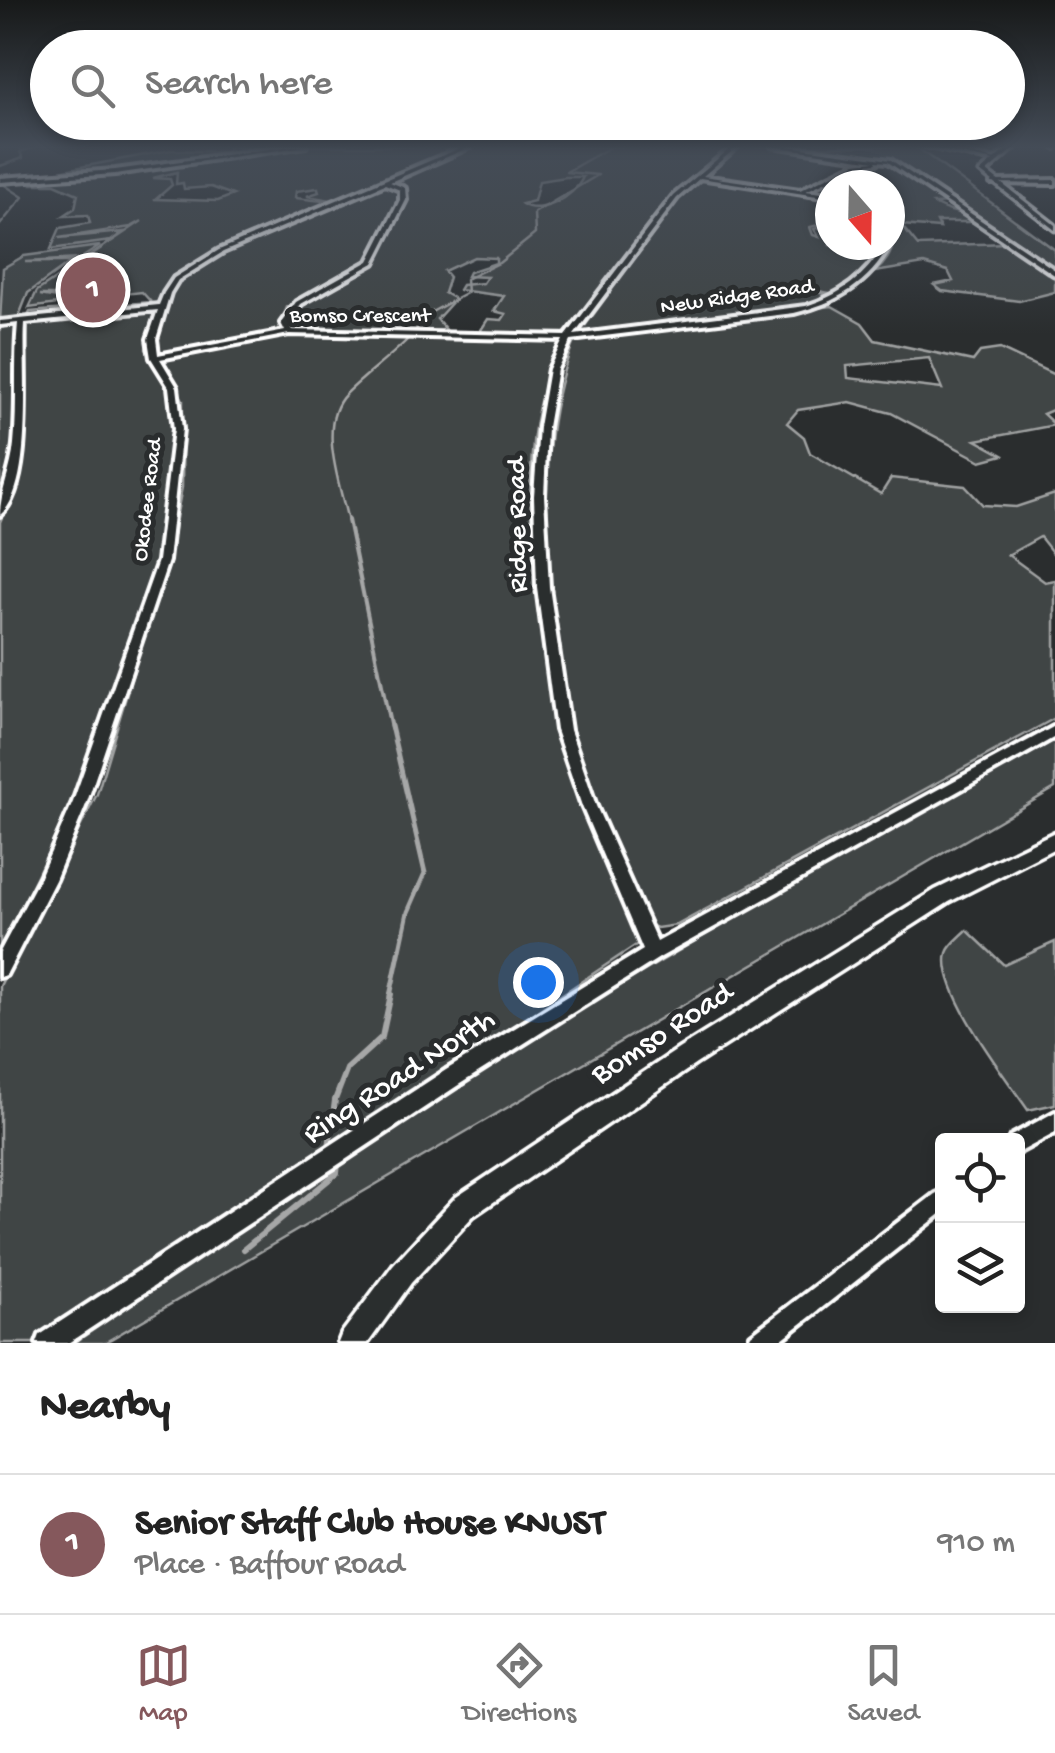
<!DOCTYPE html>
<html lang="en">
<head>
<meta charset="utf-8">
<style>
	:root { --surface:#fff; --page:#f6f6f6; --text:#222; --muted:#767676; --line:#e0e0e0; --accent:#85585c }
	body { margin:0; font-family:"Gochi Hand",sans-serif; background:var(--page); color:var(--text) }
	.controls { position:absolute; right:30px; bottom:30px; display:grid; overflow:hidden; border-radius:10px; box-shadow:0 5px 15px #0003 }
	.controls button { width:90px; height:90px; display:grid; place-items:center; padding:0; border:0; border-bottom:2px solid var(--line); background:var(--surface); color:var(--text); font:50px sans-serif }
	.compass { position:absolute; left:815px; top:170px; width:90px; height:90px; border-radius:50%; background:var(--surface); box-shadow:0 5px 15px #0003; rotate:160deg }
	.you { position:absolute; left:538px; top:982px; width:35px; height:35px; margin:-25px; border:8px solid #fff; border-radius:50%; background:#1a73e8; box-shadow:0 0 0 15px #1a73e833 }
	.badge { display:grid; place-items:center; width:65px; height:65px; border-radius:50%; background:var(--accent); color:#fff; font-size:32px; font-weight:700 }
	.pin { position:absolute; translate:-50% -50%; border:5px solid #fff; box-shadow:0 2px 10px #0006 }
	.list { margin:0; padding:0; list-style:none }
	h2 { display:flex; justify-content:space-between; align-items:center; height:130px; margin:0; padding:0 40px; font-size:42px }
	h2 small { font-size:32px; font-weight:400; color:var(--muted) }
	.list li { display:grid; grid-template-columns:65px 1fr auto; gap:30px; align-items:center; box-sizing:border-box; height:140px; padding:0 40px; border-top:2px solid var(--line) }
	.list b { display:block; font-size:38px; white-space:nowrap }
	.list p { margin:0; font-size:32px; white-space:nowrap; color:var(--muted) }
	.list em { font-size:32px; font-style:normal; color:var(--muted) }
	.icon { flex:none; width:55px; height:55px; fill:none; stroke:currentColor; stroke-width:2; stroke-linecap:round; stroke-linejoin:round }
	.map { position:relative; flex:none; width:1055px; height:1343px; overflow:hidden }
	.search { position:absolute; background:var(--surface); box-shadow:0 5px 15px #0003; left:30px; right:30px; top:30px; height:110px; display:flex; align-items:center; gap:25px; box-sizing:border-box; padding:0 35px; border-radius:55px; color:var(--muted); font-size:38px }
	.sheet { height:270px; background:var(--surface) }
	nav { display:flex; justify-content:space-around; align-items:center; box-sizing:border-box; height:140px; border-top:2px solid var(--line); background:var(--surface); font-size:28px; color:var(--muted) }
	nav a { display:grid; justify-items:center; gap:5px }
	nav .on { color:var(--accent) }
	.map>svg:first-child { display:block }
	.green { fill:#414445; stroke:#a0a2a2; stroke-width:2.5; fill-rule:evenodd }
	.lines { fill:none; stroke-linecap:round; stroke-linejoin:round }
	.stream-far3 { stroke:#a6a7a7; stroke-width:2.5 }
	.stream-far2 { stroke:#a6a7a7; stroke-width:4 }
	.stream-far1 { stroke:#a6a7a7; stroke-width:5 }
	.stream { stroke:#a6a7a7; stroke-width:6 }
	.minor-casing { stroke:#fff; stroke-width:8 }
	.tertiary-casing { stroke:#fff; stroke-width:7 }
	.minor { fill:#2a2d2e; fill-rule:evenodd }
	.tertiary { fill:#2a2d2e; fill-rule:evenodd }
	.labels { text-anchor:middle; dominant-baseline:central; stroke-width:10; stroke-linejoin:round; paint-order:stroke }
	.far-street-label { font-size:22px; fill:#fff; stroke:#2a2d2e }
	.street-label { font-size:28px; fill:#fff; stroke:#2a2d2e }
	.near-street-label { font-size:32px; fill:#fff; stroke:#2a2d2e }
</style>
</head>
<body>
<div class="map">
<svg width="1055" height="1343" viewBox="0 0 1055 1343">
	<rect width="100%" height="100%" fill="#2a2d2e"/>
	<filter id="ink" filterUnits="userSpaceOnUse"><feTurbulence type="fractalNoise" baseFrequency=".01" numOctaves="2"/><feDisplacementMap in="SourceGraphic" scale="20" xChannelSelector="R" yChannelSelector="G"/><feConvolveMatrix kernelMatrix="1 2 1 2 8 2 1 2 1" color-interpolation-filters="sRGB"/></filter>
	<g filter="url(#ink)">
		<g class="green">
			<path d="M228 146H466L337 201 307 196 319 192 318 188 296 191 295 198 333 202C287 221 171 254 159 306L27 318 30 312 151 302 142 292 115 295 101 282 68 286 69 295H40L58 298V302L93 299 29 308 37 291 142 221 131 227 59 238 123 232 111 241 51 249 60 228 90 223 88 215 63 216 75 208 78 194 55 184H33L39 178 130 171 265 152 116 171 38 175 171 150 228 152ZM177 172 176 184 183 183 184 189 211 187 233 195 218 201 156 199 172 185 170 179 153 178Z"/>
			<path d="M471 146H734L674 194 568 333H479L488 319 502 320 506 314 494 311 504 296 459 290 462 285 483 283 487 277 467 276 469 272 496 263V258L474 257 444 271 449 277 444 293 455 299 437 319 448 332 291 327 296 307 381 255 408 192 390 182ZM566 177H583C574 198 539 216 522 204L534 201 539 181Z"/>
			<path d="M739 146H915L1055 250V268L904 166 855 152 900 167 950 203 934 204C950 214 963 211 979 222H937L940 228 901 225 918 246 1008 243 1055 275V292L1019 301 942 291 934 285 953 281 948 271 924 264 875 272C906 247 890 219 890 185H830V222L810 227 813 235 819 237 814 229 830 224V245L882 248 871 267 835 294 796 287 829 295 828 299 796 308 596 333 582 330 678 200 699 180H713L706 175Z"/>
			<path d="M387 184 401 190V199L376 256 287 307 282 320 285 331 157 354C155 333 165 298 178 281 207 245 340 202 387 184Z"/>
			<polygon points="100,246 80,259 25,262 71,262 28,293 19,316 0,321 3,268 24,256"/>
			<path d="M832 306 862 323 875 340 973 361 980 352 1000 349 1055 375V409L1043 414 1055 425 976 440 1003 455 981 461 891 413 850 402 798 410 787 423 804 437 810 453 881 494 891 478 965 486 983 505 1016 507 1055 494V556L1040 537 1008 555 1045 582 1055 580V718L677 925 657 928 650 925C626 871 599 818 581 762 544 646 527 452 575 339ZM929 358 942 389 848 378 847 366Z"/>
			<path d="M157 311 146 349C153 362 163 375 168 389 207 517 63 832 0 948V522L22 471 26 324Z"/>
			<polygon points="16,323 13,467 0,506 0,324"/>
			<path d="M293 334 563 342C514 428 532 546 544 640 548 670 550 701 557 730 576 804 611 873 639 943L40 1343H0V986L97 794 170 550 182 487 183 400 162 359Z"/>
			<polygon points="1055,736 1055,788 104,1343 74,1343 479,1069 786,887"/>
			<path d="M967 930 1004 965 1055 942V1104L1028 1110C1007 1079 937 990 947 953 949 945 960 937 967 930Z"/>
		</g>
		<g class="lines">
			<g class="stream-far3">
				<polyline points="0,166 23,158 20,152 38,146"/>
				<polyline points="0,182 23,197 0,225"/>
				<polyline points="415,331 426,315 467,293 466,279 499,263 535,234 534,213 598,175 566,172 612,146"/>
				<path d="M348 522C341 486 316 424 346 394 367 373 391 357 411 336"/>
			</g>
			<polyline class="stream-far2" points="348,520 391,729"/>
			<polyline class="stream-far1" points="390,996 408,912 425,873 391,726"/>
			<g class="stream">
				<polyline points="329,1148 335,1100 347,1069 382,1037 391,994"/>
				<polyline points="244,1249 337,1173 338,1164"/>
			</g>
			<defs>
				<g id="minor">
					<polygon points="291,146 306,146 115,174 0,182 0,178 115,170"/>
					<path d="M465 146H472L390 182 405 188 406 200 374 263 301 304 289 323 292 330 566 336 673 196 733 146H738L703 176 800 190 856 163 875 161 772 146H788L891 160 1055 270V275L1053 274 888 162 876 161 877 163 859 165 806 191 830 194V198L700 178 677 198 574 335 806 306C840 295 866 277 884 245H890C869 284 836 303 794 313L571 340 557 369 547 427 544 496 549 587 570 730 596 806 657 942 1055 726V737L659 958 460 1084 68 1343H37L40 1335 446 1070 643 950 582 806 556 730 537 587 534 496 539 427 549 369 563 340 289 334 160 359 177 387 182 429 168 561 87 802 55 880 6 975 0 977V952L40 877 73 802 158 561 174 429 169 387 151 358 148 339 158 310 25 323C22 367 35 487 0 515 0 492 12 469 14 444 18 404 14 364 18 323L0 325V321L159 305 164 293 174 278 219 250ZM385 184 400 190V200L369 261 296 302 281 323 285 331 158 355 156 339 170 293 178 280 223 252Z"/>
					<polygon points="924,146 935,146 996,160 994,161"/>
					<polygon points="1052,146 1055,146 1055,148"/>
					<polygon points="1055,180 1055,184 991,183 994,181"/>
					<polygon points="890,222 893,224 893,238 890,240"/>
					<polygon points="1055,1112 1055,1133 1018,1153 1018,1140 1009,1140 1011,1136"/>
					<polygon points="942,1191 942,1213 777,1343 748,1343 751,1335 935,1194"/>
				</g>
				<g id="tertiary">
					<polygon points="1010,146 1017,146 987,172 1055,225 1055,230 980,172"/>
					<polygon points="1055,832 1055,848 949,902 696,1064 473,1216 411,1283 368,1343 338,1343 342,1333 393,1265 455,1198 680,1048 935,890"/>
				</g>
			</defs>
			<use href="#minor" class="minor-casing"/>
			<use href="#tertiary" class="tertiary-casing"/>
			<use href="#minor" class="minor"/>
			<use href="#tertiary" class="tertiary"/>
		</g>
	</g>
	<linearGradient id="sky" x2="0" y2="1"><stop stop-color="#171919"/><stop offset="0.44" stop-color="#444c57"/><stop offset="1" stop-color="#444c57" stop-opacity="0"/></linearGradient>
	<rect width="1055" height="334" fill="url(#sky)"/>
	<g class="labels">
		<g class="far-street-label">
			<text transform="translate(737 298) rotate(-8)">New Ridge Road</text>
			<text x="360" y="317">Bomso Crescent</text>
			<text transform="translate(149 500) rotate(-83)">Okodee Road</text>
		</g>
		<g class="street-label">
			<text transform="translate(519 525) rotate(-91)">Ridge Road</text>
		</g>
		<g class="near-street-label">
			<text transform="translate(663 1035) rotate(-33)">Bomso Road</text>
			<text transform="translate(400 1078) rotate(-33)">Ring Road North</text>
		</g>
	</g>
</svg>
<div class="controls">
<button><svg class="icon" aria-label="locate" viewBox="0 0 24 24"><circle cx="12" cy="12" r="6"/><path d="M12 2v4M12 18v4M2 12h4M18 12h4"/></svg></button>
<button><svg class="icon" aria-label="layers" viewBox="0 0 24 24"><path d="M12 4l9 5-9 5-9-5zM3 14l9 5 9-5"/></svg></button>
</div>
<svg class="compass" viewBox="-18 -18 36 36"><path d="M0-13l5 13h-10z" fill="#e53935"/><path d="M0 13l5-13h-10z" fill="#767676"/></svg>
<div class="you"></div>
<div class="pin badge" style="left:93px;top:290px">1</div>
<div class="search"><svg class="icon" aria-label="search" viewBox="0 0 24 24"><circle cx="10" cy="10" r="6"/><path d="M15 15l6 6"/></svg>Search here</div>
</div>
<section class="sheet">
<h2>Nearby<small></small></h2>
<ul class="list">
<li><span class="badge">1</span><div><b>Senior Staff Club House KNUST</b><p>Place · Baffour Road</p></div><em>910 m</em></li>
</ul>
</section>
<nav>
<a class="on"><svg class="icon" aria-label="map" viewBox="0 0 24 24"><path d="M3 6l6-2 6 2 6-2v14l-6 2-6-2-6 2zM9 4v14M15 6v14"/></svg>Map</a>
<a><svg class="icon" aria-label="directions" viewBox="0 0 24 24"><path d="M12 3l9 9-9 9-9-9zM9 14v-3h6M13 9l2 2-2 2"/></svg>Directions</a>
<a><svg class="icon" aria-label="saved" viewBox="0 0 24 24"><path d="M7 4h10v16l-5-4-5 4z"/></svg>Saved</a>
</nav>
</body>
</html>
